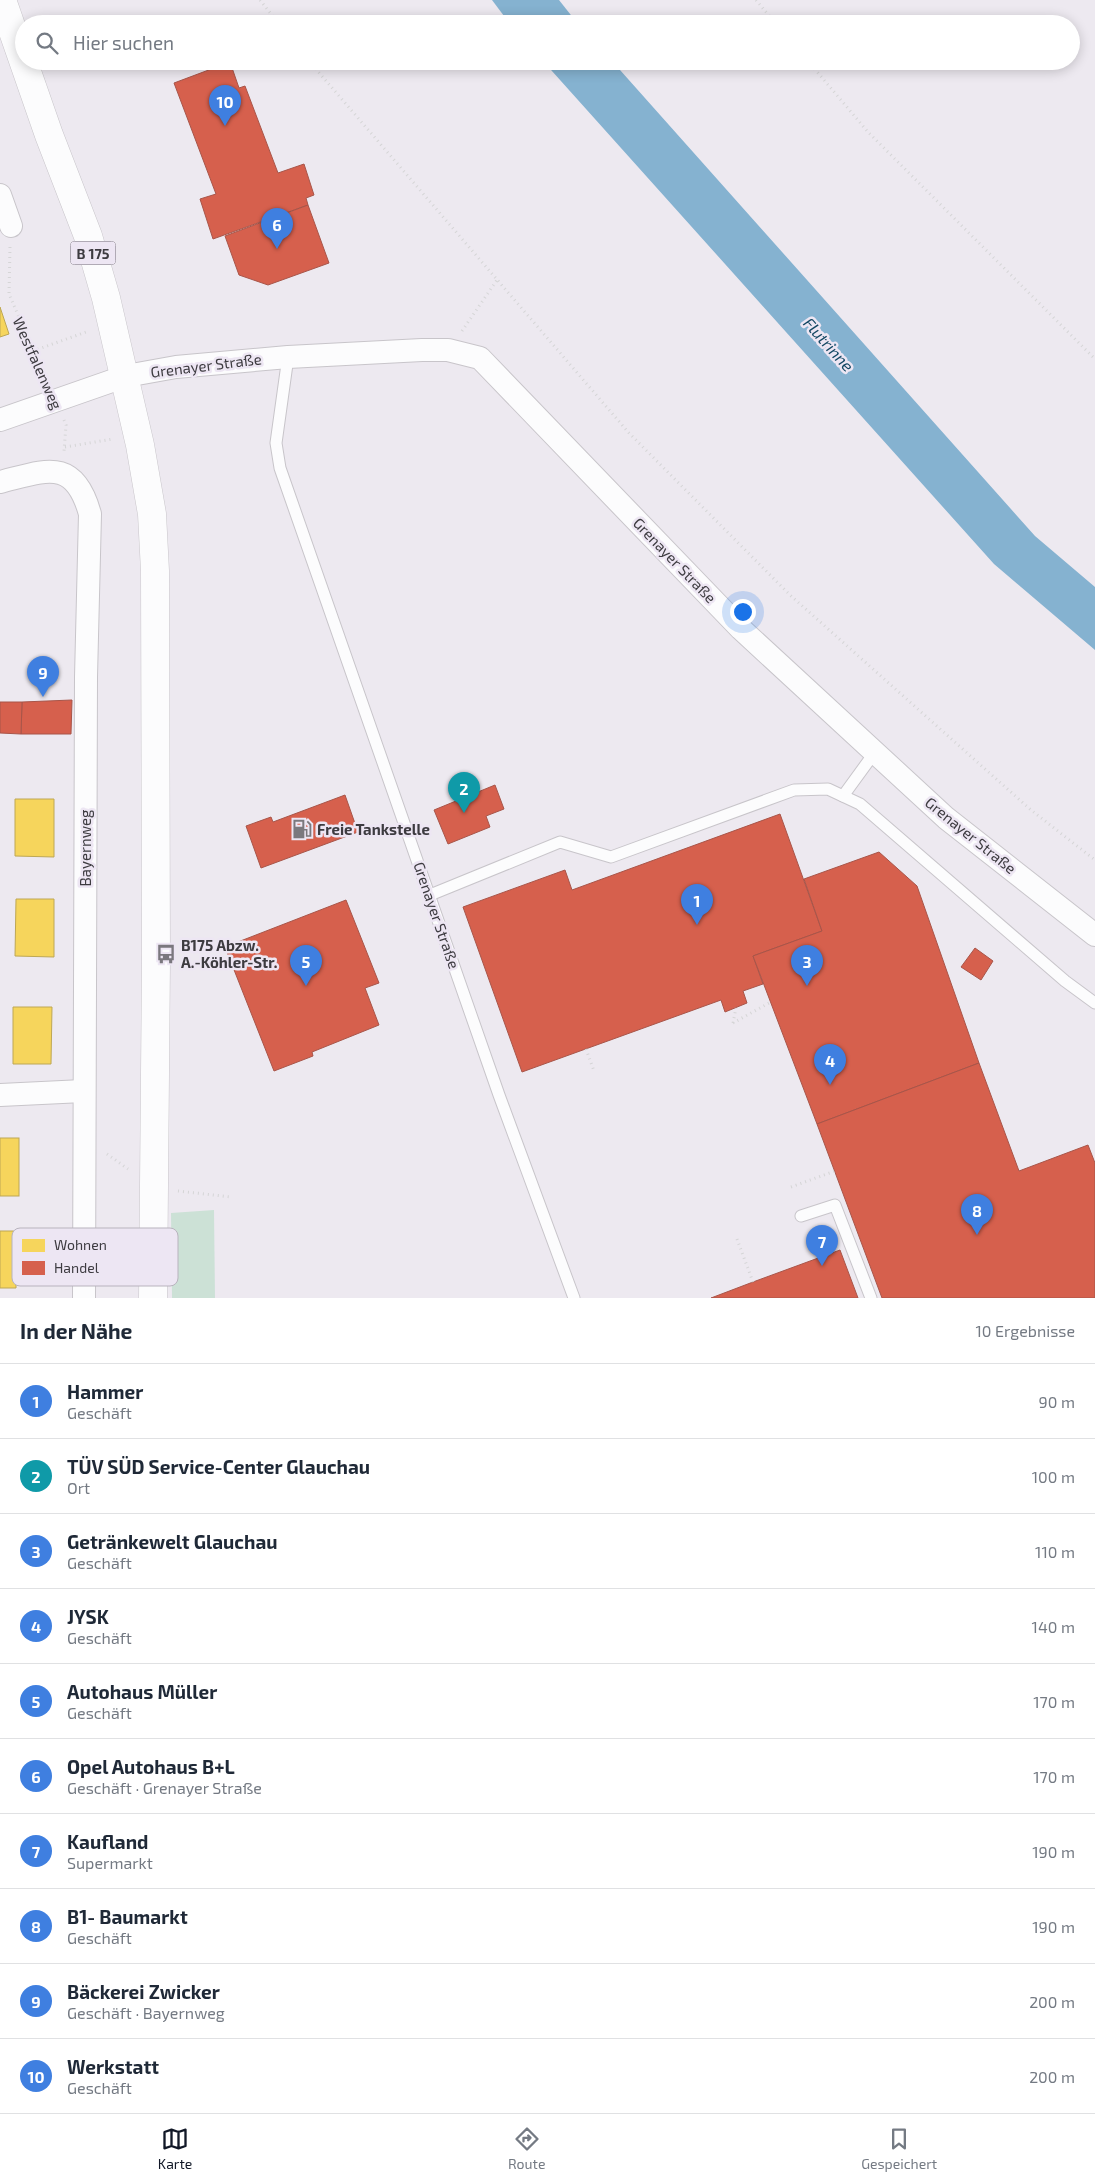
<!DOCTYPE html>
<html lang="de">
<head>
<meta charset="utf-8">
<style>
	:root { --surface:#fff; --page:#f6f6f7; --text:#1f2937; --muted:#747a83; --line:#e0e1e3; --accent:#111827 }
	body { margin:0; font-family:"Exo 2",sans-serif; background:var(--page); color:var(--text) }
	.you { position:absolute; left:742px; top:611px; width:18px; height:18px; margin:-12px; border:4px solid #fff; border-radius:50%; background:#1a73e8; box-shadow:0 0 0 8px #1a73e833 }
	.badge { display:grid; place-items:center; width:32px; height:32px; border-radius:50%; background:var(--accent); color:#fff; font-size:16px; font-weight:700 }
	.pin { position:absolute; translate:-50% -41px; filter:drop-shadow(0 1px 2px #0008) }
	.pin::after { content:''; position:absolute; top:26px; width:18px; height:15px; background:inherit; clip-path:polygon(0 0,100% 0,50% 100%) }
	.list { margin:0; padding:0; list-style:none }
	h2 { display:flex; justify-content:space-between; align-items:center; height:65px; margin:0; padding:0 20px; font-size:21px }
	h2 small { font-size:16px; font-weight:400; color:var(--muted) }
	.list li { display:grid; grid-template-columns:32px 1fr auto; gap:15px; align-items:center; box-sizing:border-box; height:75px; padding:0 20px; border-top:1px solid var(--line) }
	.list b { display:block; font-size:19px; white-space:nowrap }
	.list p { margin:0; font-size:16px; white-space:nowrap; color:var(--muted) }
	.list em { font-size:16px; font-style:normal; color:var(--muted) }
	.icon { flex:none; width:28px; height:28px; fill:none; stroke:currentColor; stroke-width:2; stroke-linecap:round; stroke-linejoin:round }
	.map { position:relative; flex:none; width:1095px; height:1298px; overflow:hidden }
	.search { position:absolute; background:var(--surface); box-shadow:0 2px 12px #0003; left:15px; right:15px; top:15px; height:55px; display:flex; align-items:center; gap:12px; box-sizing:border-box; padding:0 18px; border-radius:28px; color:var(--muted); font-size:19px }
	.sheet { height:815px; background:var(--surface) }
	nav { display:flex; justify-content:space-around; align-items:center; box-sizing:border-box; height:70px; border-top:1px solid var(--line); background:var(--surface); font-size:14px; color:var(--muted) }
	nav a { display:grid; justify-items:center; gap:2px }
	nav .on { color:var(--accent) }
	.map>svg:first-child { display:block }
	.green { fill:#cce1d6 }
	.water { fill:#85b2d0 }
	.homes { fill:#f6d55c; stroke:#bea754 }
	.shops { fill:#d6604d; stroke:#a85549 }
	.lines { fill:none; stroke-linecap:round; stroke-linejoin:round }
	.service-casing { stroke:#c8c5ca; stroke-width:13 }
	.minor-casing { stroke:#c8c5ca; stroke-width:24 }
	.primary-casing { stroke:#c8c5ca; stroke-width:29 }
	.path { stroke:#d5d5d6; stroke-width:3; stroke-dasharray:1 4; stroke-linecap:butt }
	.service { stroke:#fcfcfd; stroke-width:11 }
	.minor { stroke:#fcfcfd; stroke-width:22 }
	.primary { stroke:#fcfcfd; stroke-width:28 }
	.labels { text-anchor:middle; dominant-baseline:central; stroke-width:5; stroke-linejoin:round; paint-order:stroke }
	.shield { fill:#ede6f3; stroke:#726e76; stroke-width:1 }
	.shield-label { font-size:14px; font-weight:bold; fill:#3d3b40 }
	.street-label { font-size:15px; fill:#3d3b40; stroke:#ede6f3 }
	.poi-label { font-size:15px; font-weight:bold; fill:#3d3b40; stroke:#ede6f3; text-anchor:start }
	.water-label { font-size:16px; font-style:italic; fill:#134763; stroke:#ede6f3 }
	.key { fill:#ede6f3; stroke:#b8b3bd; stroke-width:1 }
	.key-label { font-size:14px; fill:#3d3b40 }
</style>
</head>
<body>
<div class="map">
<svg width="1095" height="1298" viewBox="0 0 1095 1298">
	<rect width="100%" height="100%" fill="#ede9f0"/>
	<polygon class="green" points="214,1210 215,1298 172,1298 171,1213"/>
	<g class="water">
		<polygon points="492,0 559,0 578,24 510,24"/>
		<polygon points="543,61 612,61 1035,536 1095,587 1095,650 994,564"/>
	</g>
	<g class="homes">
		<polygon points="0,307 9,334 0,337"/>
		<polygon points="15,799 54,799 54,857 15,856"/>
		<polygon points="16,899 54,899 54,957 15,956"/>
		<polygon points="13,1007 52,1007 51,1064 13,1064"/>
		<rect x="0" y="1138" width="19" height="58"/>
		<polygon points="0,1231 17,1231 16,1288 0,1288"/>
	</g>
	<g class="shops">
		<polygon points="230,62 239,88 245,86 278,173 304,164 314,195 306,198 308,205 213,239 200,199 216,194 174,83"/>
		<polygon points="308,205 329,263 268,285 239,275 225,236"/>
		<polygon points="72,700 71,734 21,734 22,702"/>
		<polygon points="0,702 22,702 21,734 0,733"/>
		<polygon points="495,785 504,809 486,816 490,827 448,844 434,810"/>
		<polygon points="345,795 358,832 261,868 246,826 271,817 273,822"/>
		<polygon points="780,814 822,931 753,956 763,984 743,991 747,1003 725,1012 721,1000 522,1072 463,907 565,870 572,890"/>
		<polygon points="879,852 917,886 979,1063 817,1124 753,956 822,931 804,879"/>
		<polygon points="346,900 379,983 365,988 379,1025 312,1052 313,1056 274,1071 225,947"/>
		<polygon points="975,948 993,961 981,980 961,967"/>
		<polygon points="979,1063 1019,1171 1088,1145 1095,1163 1095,1298 882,1298 817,1124"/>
		<polygon points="840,1250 858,1298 711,1298 753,1282"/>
	</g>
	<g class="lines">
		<defs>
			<g id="service">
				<polyline points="288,357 276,443 280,468 499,1095 574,1298"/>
				<polyline points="843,796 875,752"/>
				<polyline points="430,895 560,842 611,857 794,790 828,789 860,804 1065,981 1095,1003"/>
				<polyline points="801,1216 835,1205 871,1298"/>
			</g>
			<g id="minor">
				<polyline points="0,195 11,226"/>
				<polyline points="0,420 126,376 176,367 288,357 422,350 448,350 480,358 741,629 946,818 1095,935"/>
				<path d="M0 482C45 471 74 456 90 514L86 677 84 1298"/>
				<polyline points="0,1095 83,1091"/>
			</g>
			<polyline id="primary" points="2,0 49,135 88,236 106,298 140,445 152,514 155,571 156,961 153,1298"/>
		</defs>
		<use href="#service" class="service-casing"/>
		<use href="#minor" class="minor-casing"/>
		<use href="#primary" class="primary-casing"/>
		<g class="path">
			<polyline points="260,0 279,24"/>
			<polyline points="756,0 776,24"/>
			<polyline points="309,61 629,433 790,595 1031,810 1095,860"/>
			<polyline points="808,61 868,132 1095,359"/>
			<polyline points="10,247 9,294 46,380"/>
			<polyline points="462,331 497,280"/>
			<polyline points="33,351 86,332 86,329"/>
			<polyline points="64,420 66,425 64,451"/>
			<polyline points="65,447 113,439"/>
			<polyline points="733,1023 769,1003"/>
			<polyline points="733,1023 736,1008"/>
			<polyline points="586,1049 594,1071"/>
			<polyline points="107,1154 128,1169"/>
			<polyline points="791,1187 835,1171"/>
			<polyline points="178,1191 231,1197"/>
			<polyline points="737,1239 753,1282"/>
		</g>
		<use href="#service" class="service"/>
		<use href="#minor" class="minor"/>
		<use href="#primary" class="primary"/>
	</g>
	<defs>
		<symbol id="fuel-bare" viewBox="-9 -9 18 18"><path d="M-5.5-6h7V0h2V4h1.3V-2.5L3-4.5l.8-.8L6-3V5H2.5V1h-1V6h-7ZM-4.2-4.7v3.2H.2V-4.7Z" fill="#7b787e" stroke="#ede6f3" stroke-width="2.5" paint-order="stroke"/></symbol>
		<symbol id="bus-bare" viewBox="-9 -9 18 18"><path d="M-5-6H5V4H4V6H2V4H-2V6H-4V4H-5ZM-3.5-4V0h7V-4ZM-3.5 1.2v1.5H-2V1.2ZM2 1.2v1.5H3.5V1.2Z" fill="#7b787e" stroke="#ede6f3" stroke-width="2.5" paint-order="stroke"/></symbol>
	</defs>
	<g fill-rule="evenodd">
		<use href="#fuel-bare" x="288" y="815" width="28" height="28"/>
		<use href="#bus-bare" x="152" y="940" width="28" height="28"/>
	</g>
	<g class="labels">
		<rect class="shield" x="70.5" y="241.5" width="45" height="23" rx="4"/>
		<g class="shield-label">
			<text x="93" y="253">B 175</text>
		</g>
		<g class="street-label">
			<text transform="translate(38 363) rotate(66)">Westfalenweg</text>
			<text transform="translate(206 365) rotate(-7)">Grenayer Straße</text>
			<text transform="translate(675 560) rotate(46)">Grenayer Straße</text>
			<text transform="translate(971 835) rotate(39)">Grenayer Straße</text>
			<text transform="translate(85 848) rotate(-90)">Bayernweg</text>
			<text transform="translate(437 915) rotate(71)">Grenayer Straße</text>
		</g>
		<g class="poi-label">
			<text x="317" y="829">Freie Tankstelle</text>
			<text x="181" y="945">B175 Abzw.<tspan x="181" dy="17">A.-Köhler-Str.</tspan></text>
		</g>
		<g class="water-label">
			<text transform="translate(829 344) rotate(48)">Flutrinne</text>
		</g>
	</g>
	<rect x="12" y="1228" width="166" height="58" rx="8" class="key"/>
	<rect x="22" y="1239" width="23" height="13" fill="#f6d55c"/>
	<rect x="22" y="1261" width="23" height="14" fill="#d6604d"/>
	<g class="key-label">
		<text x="54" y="1250">Wohnen</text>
		<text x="54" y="1273">Handel</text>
	</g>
</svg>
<div class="you"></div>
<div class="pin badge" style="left:697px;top:925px;background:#3f7fe0">1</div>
<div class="pin badge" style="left:464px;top:813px;background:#0f9aa8">2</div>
<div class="pin badge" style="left:807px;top:986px;background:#3f7fe0">3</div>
<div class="pin badge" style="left:830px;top:1085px;background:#3f7fe0">4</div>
<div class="pin badge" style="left:306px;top:986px;background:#3f7fe0">5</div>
<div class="pin badge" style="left:277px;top:249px;background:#3f7fe0">6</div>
<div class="pin badge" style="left:822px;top:1266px;background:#3f7fe0">7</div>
<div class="pin badge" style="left:977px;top:1235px;background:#3f7fe0">8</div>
<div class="pin badge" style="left:43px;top:697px;background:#3f7fe0">9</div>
<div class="pin badge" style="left:225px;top:126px;background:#3f7fe0">10</div>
<div class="search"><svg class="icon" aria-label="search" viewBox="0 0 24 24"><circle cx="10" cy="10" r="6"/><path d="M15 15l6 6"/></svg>Hier suchen</div>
</div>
<section class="sheet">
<h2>In der Nähe<small>10 Ergebnisse</small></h2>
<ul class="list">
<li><span class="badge" style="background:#3f7fe0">1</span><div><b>Hammer</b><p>Geschäft</p></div><em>90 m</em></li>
<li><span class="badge" style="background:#0f9aa8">2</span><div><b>TÜV SÜD Service-Center Glauchau</b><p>Ort</p></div><em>100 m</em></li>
<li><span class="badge" style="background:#3f7fe0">3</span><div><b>Getränkewelt Glauchau</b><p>Geschäft</p></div><em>110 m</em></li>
<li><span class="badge" style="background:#3f7fe0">4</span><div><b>JYSK</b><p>Geschäft</p></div><em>140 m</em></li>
<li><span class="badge" style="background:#3f7fe0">5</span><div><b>Autohaus Müller</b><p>Geschäft</p></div><em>170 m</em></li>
<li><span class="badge" style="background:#3f7fe0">6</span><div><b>Opel Autohaus B+L</b><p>Geschäft · Grenayer Straße</p></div><em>170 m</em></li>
<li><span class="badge" style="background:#3f7fe0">7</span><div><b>Kaufland</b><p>Supermarkt</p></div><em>190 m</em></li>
<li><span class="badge" style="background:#3f7fe0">8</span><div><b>B1- Baumarkt</b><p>Geschäft</p></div><em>190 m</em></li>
<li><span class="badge" style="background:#3f7fe0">9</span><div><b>Bäckerei Zwicker</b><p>Geschäft · Bayernweg</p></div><em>200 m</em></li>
<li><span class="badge" style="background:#3f7fe0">10</span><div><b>Werkstatt</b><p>Geschäft</p></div><em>200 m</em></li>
</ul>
</section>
<nav>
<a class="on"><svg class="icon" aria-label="map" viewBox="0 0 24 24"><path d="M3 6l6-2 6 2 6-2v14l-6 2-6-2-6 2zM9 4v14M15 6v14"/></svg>Karte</a>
<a><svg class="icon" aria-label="directions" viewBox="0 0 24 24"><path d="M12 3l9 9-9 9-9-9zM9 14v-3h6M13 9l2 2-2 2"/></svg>Route</a>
<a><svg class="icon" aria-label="saved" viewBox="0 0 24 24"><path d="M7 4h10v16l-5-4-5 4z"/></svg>Gespeichert</a>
</nav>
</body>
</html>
